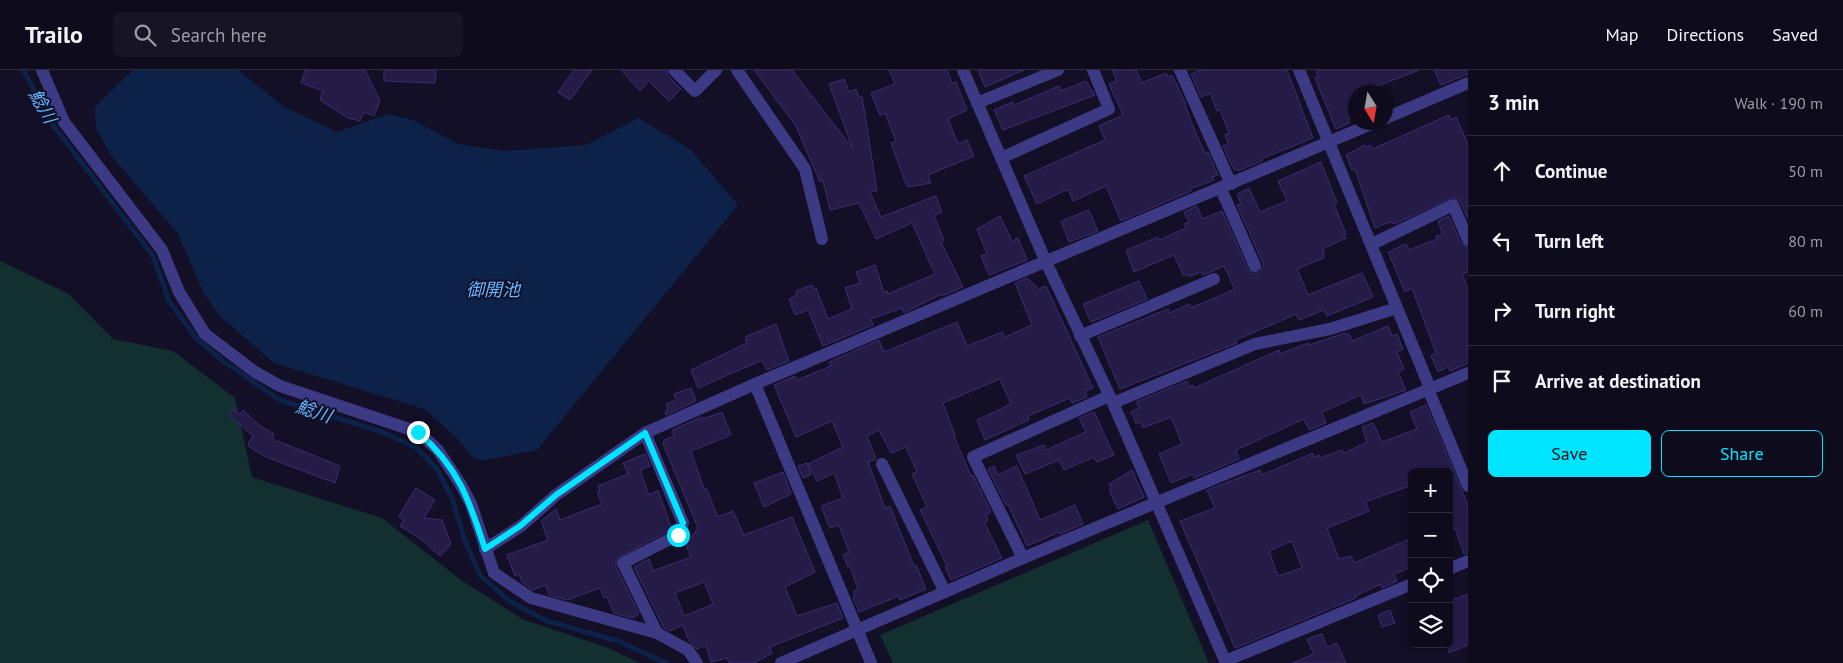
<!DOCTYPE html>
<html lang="en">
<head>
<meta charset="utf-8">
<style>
	:root { --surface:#0e0b1c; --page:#171425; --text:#f1f3f6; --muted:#9b9ba3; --line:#2e2b3b; --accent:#00e5ff }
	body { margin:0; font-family:"PT Sans","Noto Sans JP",sans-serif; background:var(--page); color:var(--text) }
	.controls { position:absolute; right:15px; bottom:15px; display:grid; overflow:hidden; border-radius:8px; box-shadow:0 1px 4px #0004 }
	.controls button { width:45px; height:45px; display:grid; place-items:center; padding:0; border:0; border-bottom:1px solid var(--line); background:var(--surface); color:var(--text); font:25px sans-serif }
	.compass { position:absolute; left:1348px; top:15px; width:45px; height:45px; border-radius:50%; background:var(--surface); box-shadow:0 1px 4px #0004; rotate:169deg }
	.stop { position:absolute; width:15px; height:15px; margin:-11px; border:4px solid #00e5ff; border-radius:50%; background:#fff }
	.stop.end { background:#00e5ff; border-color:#fff; box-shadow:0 1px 5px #0008 }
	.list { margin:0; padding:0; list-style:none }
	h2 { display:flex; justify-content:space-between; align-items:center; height:65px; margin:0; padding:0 20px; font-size:21px }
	h2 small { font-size:16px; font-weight:400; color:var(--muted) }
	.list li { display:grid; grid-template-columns:32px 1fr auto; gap:15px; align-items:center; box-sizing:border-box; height:70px; padding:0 20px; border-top:1px solid var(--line) }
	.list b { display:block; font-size:19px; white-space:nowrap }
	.list em { font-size:16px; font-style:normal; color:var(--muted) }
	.actions { display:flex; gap:10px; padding:15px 20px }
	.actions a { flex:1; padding:11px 0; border:1px solid var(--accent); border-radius:8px; text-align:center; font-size:18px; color:var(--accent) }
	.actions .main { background:var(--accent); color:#111 }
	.icon { flex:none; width:28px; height:28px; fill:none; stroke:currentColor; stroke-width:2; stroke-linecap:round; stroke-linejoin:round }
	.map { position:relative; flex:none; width:1468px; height:593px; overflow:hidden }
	header { display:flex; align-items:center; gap:30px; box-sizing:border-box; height:70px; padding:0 25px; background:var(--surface); border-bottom:1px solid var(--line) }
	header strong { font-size:24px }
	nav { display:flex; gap:28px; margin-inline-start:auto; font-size:18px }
	.search { width:350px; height:45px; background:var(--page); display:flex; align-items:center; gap:12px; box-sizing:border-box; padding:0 18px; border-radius:8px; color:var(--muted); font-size:19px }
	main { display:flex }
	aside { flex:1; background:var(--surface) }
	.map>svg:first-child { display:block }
	.green { fill:#12302f }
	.water { fill:#0c2248 }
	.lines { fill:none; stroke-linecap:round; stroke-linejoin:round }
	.stream { stroke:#0c2248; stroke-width:5 }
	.building { fill:#241b47; stroke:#3b2d73; fill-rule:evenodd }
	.minor { stroke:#3d3a85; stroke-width:12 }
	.tertiary { stroke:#3d3a85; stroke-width:12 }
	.route { stroke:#00e5ff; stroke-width:6 }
	.labels { text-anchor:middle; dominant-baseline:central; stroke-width:4; stroke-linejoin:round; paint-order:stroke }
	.water-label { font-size:18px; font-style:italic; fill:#62b6ff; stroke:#130f26 }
</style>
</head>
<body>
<header>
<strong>Trailo</strong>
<div class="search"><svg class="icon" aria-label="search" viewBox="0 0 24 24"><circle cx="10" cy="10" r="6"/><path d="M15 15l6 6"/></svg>Search here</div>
<nav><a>Map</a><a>Directions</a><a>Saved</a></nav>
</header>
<main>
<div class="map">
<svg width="1468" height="593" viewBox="0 0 1468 593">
	<rect width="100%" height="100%" fill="#130f26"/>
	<g class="green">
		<polygon points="0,191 69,224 113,269 173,281 235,328 252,407 382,448 461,510 522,549 606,577 640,593 0,593"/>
		<polygon points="1148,450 1209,593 893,593 880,565"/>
	</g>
	<polygon class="water" points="133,0 238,0 284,37 337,62 388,44 415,51 458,74 505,81 586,75 638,48 690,79 738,135 537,380 481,391 471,386 456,367 424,339 274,293 221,247 204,224 178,164 110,84 96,57 95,37"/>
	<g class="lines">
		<polyline class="stream" points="23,0 53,55 153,186 169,231 196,268 223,291 280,330 385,363 417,378 437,399 452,428 464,468 480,505 509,531 547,551 618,571 666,593"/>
	</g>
	<g class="building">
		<polygon points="305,0 365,0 380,31 374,46 364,42 360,51 348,48 320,30 323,21 301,13"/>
		<polygon points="384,0 436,0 435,13 384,11"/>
		<polygon points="574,0 592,0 570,30 558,22"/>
		<polygon points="621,0 666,0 668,6 681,19 669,31 649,11 640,21"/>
		<polygon points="754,0 792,0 853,79 829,14 844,9 849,22 856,19 859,27 862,26 877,121 870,122 881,147 936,126 942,142 934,146 944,170 941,172 963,217 942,226 941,224 904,243 902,238 871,249 873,255 823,276 808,240 795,245 789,229 797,225 796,221 812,215 814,219 816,218 828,249 852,239 845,218 860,213 856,202 875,195 884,222 887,221 888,224 935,204 912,153 876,169 859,133 830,140 823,110 820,112 796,56"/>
		<polygon points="889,0 947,0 952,13 956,12 967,40 948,49 958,74 967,70 974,86 928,105 931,113 907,117 891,73 896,71 885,43 880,45 871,23 895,14"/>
		<polygon points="978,0 1024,0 985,17"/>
		<polygon points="1112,0 1136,0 1142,13 1166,3 1168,7 1172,5 1186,34 1185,35 1197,66 1205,83 1208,82 1218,105 1212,107 1214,110 1190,119 1191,121 1121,151 1106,116 1073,131 1068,119 1037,134 1024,106 1105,70 1099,56 1123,45 1109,14 1117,11"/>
		<polygon points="1201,0 1287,0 1313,68 1261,89 1262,91 1238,101 1237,99 1234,100 1223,76 1228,74 1225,65 1229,63 1220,40 1217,41 1210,23 1201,27 1191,4"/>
		<polygon points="1316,0 1417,0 1417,1 1361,22 1356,22 1356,45 1349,48 1349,53 1336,59 1315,8 1318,7"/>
		<polygon points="1434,0 1468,0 1468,4 1441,15"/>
		<polygon points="1086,11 1095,25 1003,60 994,40 1013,32 1014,35 1059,16 1061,21"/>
		<polygon points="1449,45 1451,50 1456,47 1468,74 1468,149 1460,131 1453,127 1395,154 1389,152 1375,158 1355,99 1352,100 1346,85 1365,75 1366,77 1371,75 1373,79"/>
		<polygon points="1321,92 1337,133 1334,134 1346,164 1344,165 1346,168 1323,179 1324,188 1297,199 1308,225 1362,203 1373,227 1327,246 1324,240 1299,250 1296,244 1236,270 1237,273 1120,319 1098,267 1168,239 1169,243 1190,234 1191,238 1235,219 1224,196 1203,205 1201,202 1189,207 1188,204 1184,206 1174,185 1134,202 1126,180 1158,167 1159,170 1186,158 1184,154 1189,152 1184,142 1197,136 1202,149 1222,141 1248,199 1254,204 1259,203 1263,197 1263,193 1237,135 1241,134 1237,124 1249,118 1260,142 1287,131 1278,111"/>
		<polygon points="1089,140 1098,161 1069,172 1061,151"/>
		<polygon points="1000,146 1012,171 1018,168 1027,190 989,205 981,186 987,184 977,159"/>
		<polygon points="1449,146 1461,174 1468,178 1468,202 1462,204 1468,218 1468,293 1450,301 1448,297 1438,302 1431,286 1436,283 1412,218 1405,222 1388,182 1406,174 1409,180 1437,169 1436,166 1443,164 1438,151"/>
		<polygon points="1027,208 1039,219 1046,216 1093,318 1085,321 1087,327 1072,333 1070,328 1028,346 1029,350 985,370 977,350 1011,334 1000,309 943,333 955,365 954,366 971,406 973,405 991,442 986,444 988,451 984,452 1002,488 951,510 945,497 947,496 920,440 927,437 912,404 917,402 906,377 891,383 879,360 867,366 876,389 868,392 885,438 890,436 914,496 916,495 926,519 900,530 899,526 859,542 853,527 855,527 853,522 858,519 850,496 848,497 843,485 849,482 839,455 830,458 821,436 843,428 834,403 817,411 808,394 843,377 832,351 796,367 774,315 795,306 797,310 831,296 829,292 879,270 884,282 957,252 967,276 1002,262 1005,267 1032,255 1015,213"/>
		<polygon points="1139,211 1147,229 1091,252 1083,234"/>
		<polygon points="776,254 789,291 767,300 762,290 698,318 691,300 747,273 745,267"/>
		<polygon points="1388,256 1392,266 1397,264 1403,279 1397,282 1404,299 1398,302 1406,320 1364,334 1361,325 1322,342 1326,353 1309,360 1304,349 1236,380 1239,389 1194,408 1193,404 1171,413 1159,384 1182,374 1171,347 1143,358 1141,352 1136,354 1131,342 1139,338 1136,332 1187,311 1190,317 1193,315 1194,318 1279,280 1280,284 1308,273 1309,275 1345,263 1346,265 1349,264 1352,271"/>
		<polygon points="691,318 696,331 666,345 665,342 668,340 666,334 676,330 674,324"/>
		<path d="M1426 335 1468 435V483L1464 484 1455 458 1449 460V402H1412V415L1365 432 1369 441 1327 458 1339 489 1351 486 1354 493 1412 468V497L1394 504 1397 511 1382 518 1381 514 1355 526 1356 528 1235 578 1180 451 1215 438 1207 420 1260 400 1262 405 1313 383 1314 387 1319 385 1320 388 1342 380 1344 383 1367 372 1362 357 1373 353 1382 372 1417 359 1410 342ZM1292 471 1302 498 1278 506 1269 481Z"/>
		<polygon points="233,339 240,344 243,340 259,355 274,364 272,367 275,370 340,396 335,413 266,387 251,378 248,374 253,366 229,345"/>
		<path d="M722 342 731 365 691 381 704 419 706 418 718 447 733 441 744 465 792 447 815 502 785 517 797 546 837 533 843 548 770 577 772 583 754 593H729L727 588 711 592 706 575 697 579 689 571 683 555 670 561 664 558 634 497 649 489 653 501 691 487 686 475 698 458 663 374 664 370 674 366 672 360 702 347 703 349ZM704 512 713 534 684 546 675 523Z"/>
		<polygon points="1094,342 1114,385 1097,392 1094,387 1064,400 1059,390 1025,404 1016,385 1044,375 1046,380 1086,362 1079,348"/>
		<polygon points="645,384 650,396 640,400 649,425 658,420 672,459 616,489 616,497 639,544 632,548 614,543 607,527 604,528 600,518 567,530 549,525 546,515 533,520 522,512 519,504 515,506 507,485 548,470 541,451 556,439 560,450 602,434 597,422 600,421 598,416 628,404 623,393"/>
		<polygon points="807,393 811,405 803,408 798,396"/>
		<polygon points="994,396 998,405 1017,396 1040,450 1075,435 1083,454 1060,464 1059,462 1027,476 1008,434 1006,435 988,399"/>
		<polygon points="1132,400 1144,427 1118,439 1109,420 1111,419 1109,414"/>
		<polygon points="783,402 791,424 764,437 754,413"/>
		<polygon points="416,418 435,430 424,448 442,450 451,474 440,486 421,469 400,456 404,450 399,446"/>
		<polygon points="1468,524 1468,575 1449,583 1449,531"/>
		<polygon points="1390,540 1395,553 1382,557 1378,545"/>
		<polygon points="1322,564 1327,577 1337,573 1346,593 1292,593 1314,584 1307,569"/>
	</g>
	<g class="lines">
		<g class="minor">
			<polyline points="42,0 64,52 162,180 179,222 205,264 255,302 280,316 418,362 438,380 461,415 471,434 494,503 531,528 657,563 688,580 697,593"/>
			<polyline points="674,0 695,21 716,0"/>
			<polyline points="737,0 805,99 822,169"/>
			<polyline points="1180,0 1231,114"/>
			<polyline points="1299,0 1430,318"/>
			<polyline points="977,33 1058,0"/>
			<polyline points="1386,48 1468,13"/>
			<polyline points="1001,88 1109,39 1093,0"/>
			<polyline points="1221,119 1255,196"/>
			<polyline points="1372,174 1453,135 1468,170"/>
			<polyline points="1080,266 1214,209"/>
			<polyline points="755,314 871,593"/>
			<polyline points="1428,319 1468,416"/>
			<polyline points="1113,333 1255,274 1330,259 1397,238"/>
			<polyline points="645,363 683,453 678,465 623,493 657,563"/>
			<polyline points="882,394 945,522"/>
			<polyline points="485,479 521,456 556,425 645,363 755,314 1376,52"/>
			<polyline points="1023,488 973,387 1109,326"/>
			<polyline points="1449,499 1468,491"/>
			<polyline points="1225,591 1412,514"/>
			<polyline points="781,593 1023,488 1468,303"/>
		</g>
		<polyline class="tertiary" points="963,0 1046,192 1113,333 1226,593"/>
	</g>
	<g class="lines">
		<path class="route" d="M418 362C458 397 469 429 485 479L520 456 556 425 645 363 683 453 678 465"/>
	</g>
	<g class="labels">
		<g class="water-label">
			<text transform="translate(43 36) rotate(60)">鯰川</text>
			<text x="493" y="219">御開池</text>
			<text transform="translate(314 341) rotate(18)">鯰川</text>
		</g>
	</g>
</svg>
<div class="controls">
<button>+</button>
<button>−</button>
<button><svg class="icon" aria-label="locate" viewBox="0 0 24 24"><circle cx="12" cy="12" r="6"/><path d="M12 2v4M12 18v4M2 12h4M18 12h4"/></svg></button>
<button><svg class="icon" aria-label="layers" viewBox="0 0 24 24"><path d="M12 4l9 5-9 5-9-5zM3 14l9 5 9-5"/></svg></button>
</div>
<svg class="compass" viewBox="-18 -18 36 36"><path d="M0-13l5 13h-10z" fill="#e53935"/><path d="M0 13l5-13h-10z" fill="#9b9ba3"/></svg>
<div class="stop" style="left:678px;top:465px"></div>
<div class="stop end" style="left:418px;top:362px"></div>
</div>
<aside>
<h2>3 min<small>Walk · 190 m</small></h2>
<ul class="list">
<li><svg class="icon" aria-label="ahead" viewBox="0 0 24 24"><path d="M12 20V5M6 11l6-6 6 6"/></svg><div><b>Continue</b></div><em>50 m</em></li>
<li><svg class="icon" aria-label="left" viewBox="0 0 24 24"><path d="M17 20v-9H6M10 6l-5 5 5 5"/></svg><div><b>Turn left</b></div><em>80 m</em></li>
<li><svg class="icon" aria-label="right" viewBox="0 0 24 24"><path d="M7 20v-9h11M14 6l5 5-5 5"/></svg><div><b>Turn right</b></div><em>60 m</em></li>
<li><svg class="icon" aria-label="arrive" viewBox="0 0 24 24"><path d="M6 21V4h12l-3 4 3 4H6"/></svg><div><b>Arrive at destination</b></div></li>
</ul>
<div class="actions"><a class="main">Save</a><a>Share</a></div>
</aside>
</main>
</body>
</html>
